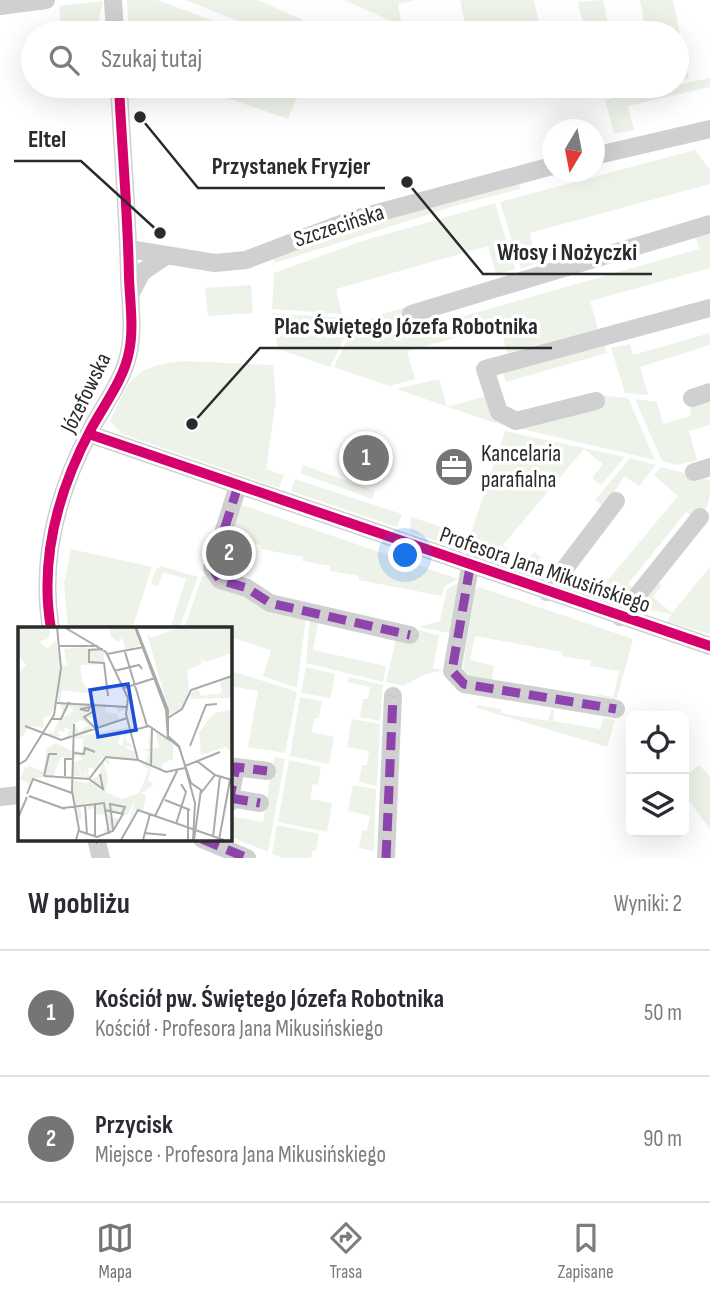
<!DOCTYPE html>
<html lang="pl">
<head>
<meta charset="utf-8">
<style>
	:root { --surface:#fff; --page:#f2f2f3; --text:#2b2b33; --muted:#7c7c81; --line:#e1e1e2; --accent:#757575 }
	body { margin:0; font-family:"Sofia Sans Condensed",sans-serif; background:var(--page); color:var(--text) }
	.controls { position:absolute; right:21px; bottom:21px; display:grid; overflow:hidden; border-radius:10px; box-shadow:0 7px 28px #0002 }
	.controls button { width:63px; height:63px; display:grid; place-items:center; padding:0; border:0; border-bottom:2px solid var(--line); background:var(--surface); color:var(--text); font:35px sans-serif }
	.compass { position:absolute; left:542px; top:119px; width:63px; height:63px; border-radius:50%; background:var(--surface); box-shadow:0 7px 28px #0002; rotate:190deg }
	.you { position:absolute; left:406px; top:556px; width:24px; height:24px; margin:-18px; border:5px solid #fff; border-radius:50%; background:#1a73e8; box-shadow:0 0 0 10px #1a73e833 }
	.badge { display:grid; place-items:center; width:46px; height:46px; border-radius:50%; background:var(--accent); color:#fff; font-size:23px; font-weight:700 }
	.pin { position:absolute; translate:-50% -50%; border:4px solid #fff; box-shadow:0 2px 7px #0006 }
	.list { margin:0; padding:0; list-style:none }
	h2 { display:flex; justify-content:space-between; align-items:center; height:91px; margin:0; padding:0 28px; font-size:30px }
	h2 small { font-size:23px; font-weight:400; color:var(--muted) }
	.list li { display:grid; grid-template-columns:46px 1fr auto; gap:21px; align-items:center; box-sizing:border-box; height:126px; padding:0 28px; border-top:2px solid var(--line) }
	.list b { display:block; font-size:26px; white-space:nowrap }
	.list p { margin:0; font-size:23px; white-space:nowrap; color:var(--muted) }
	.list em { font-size:23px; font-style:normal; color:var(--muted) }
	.icon { flex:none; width:38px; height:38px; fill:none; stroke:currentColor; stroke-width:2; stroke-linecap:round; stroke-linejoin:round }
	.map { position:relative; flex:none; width:710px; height:858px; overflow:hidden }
	.search { position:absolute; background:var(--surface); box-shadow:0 7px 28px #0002; left:21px; right:21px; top:21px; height:77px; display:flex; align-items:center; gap:18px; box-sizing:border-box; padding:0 24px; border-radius:38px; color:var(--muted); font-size:26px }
	.sheet { height:343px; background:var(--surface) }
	nav { display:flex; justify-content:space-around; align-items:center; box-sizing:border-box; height:98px; border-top:2px solid var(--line); background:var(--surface); font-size:19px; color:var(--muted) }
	nav a { display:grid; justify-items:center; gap:4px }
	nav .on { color:var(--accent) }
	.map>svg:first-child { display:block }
	.green { fill:#eef3ea }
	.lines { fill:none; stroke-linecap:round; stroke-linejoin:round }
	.minor { stroke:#d0d0d0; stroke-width:18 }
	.quiet { stroke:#8e44ad; stroke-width:9; stroke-dasharray:18 9; stroke-linecap:butt }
	.cycleway-casing { stroke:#fff; stroke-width:15 }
	.cycleway { stroke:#d6006c; stroke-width:10 }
	.labels { text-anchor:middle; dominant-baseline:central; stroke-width:7; stroke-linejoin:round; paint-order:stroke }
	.street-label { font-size:23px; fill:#2b2b2b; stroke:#fff }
	.poi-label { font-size:23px; fill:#2b2b2b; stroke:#fff; text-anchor:start }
	.inset-road { fill:none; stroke:#aaa; stroke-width:2 }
	.view { fill:#1d4ed8; fill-opacity:0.15; stroke:#1d4ed8; stroke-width:3.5 }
	.inset-edge { fill:none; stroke:#2b2b2b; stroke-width:3.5 }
	.leader { fill:none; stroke:#2b2b2b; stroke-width:2.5 }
	.callout-dot { fill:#2b2b2b; stroke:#fff; stroke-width:2.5 }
	.callout-label { font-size:24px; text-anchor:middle; font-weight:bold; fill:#2b2b2b; stroke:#fff; stroke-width:7; stroke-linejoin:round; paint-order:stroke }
</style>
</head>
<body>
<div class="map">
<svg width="710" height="858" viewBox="0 0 710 858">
	<rect width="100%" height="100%" fill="#fff"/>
	<g class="green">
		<polygon points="127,0 158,0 245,33 129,33"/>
		<polygon points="185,0 258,0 303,20 297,33 269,33"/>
		<polygon points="344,0 413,0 413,1 398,4 403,33 386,33 391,21"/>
		<polygon points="460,0 534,0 541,33 447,33 466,29"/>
		<polygon points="603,0 610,33 585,33 578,2"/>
		<polygon points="640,0 673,0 689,78 677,81 677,33 646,33"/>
		<polygon points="103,1 98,24 61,29 59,6"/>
		<polygon points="710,78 710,87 628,106 634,130 614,134 605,100"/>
		<polygon points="193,86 302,86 288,119"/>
		<polygon points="695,150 710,170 710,184 530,233 537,263 521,269 500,202"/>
		<polygon points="519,183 521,189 458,205 275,263 273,258 354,227"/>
		<polygon points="495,203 515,269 496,275 488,246 336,289 342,314 272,309 274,273 362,241"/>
		<path d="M710 228V268L590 301 598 329 507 353 500 326 407 351 415 379 389 386 334 367C356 322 357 321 406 307L409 318H414L419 329 699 249 695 232Z"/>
		<polygon points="251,285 253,313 208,316 205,288"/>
		<polygon points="272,313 359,319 347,333 330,367 278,349"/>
		<polygon points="710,333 710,345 640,367 648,395 625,393 611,348 630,344 633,355"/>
		<polygon points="603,340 607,353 506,382 501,367"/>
		<path d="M184 361 273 365 276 399 266 469 284 475 279 488 122 434 110 421C131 377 133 366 184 361Z"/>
		<polygon points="439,379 447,407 489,395 501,418 598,395 628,398 655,460 492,422 396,389"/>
		<polygon points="710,397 710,425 689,431 697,460 677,465 662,461 635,399 657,402 663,424 691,416 689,403"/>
		<polygon points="505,431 625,457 601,485 592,478 603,464 584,449 503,545 524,563 534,552 541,557 528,572 410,532 411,517 470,536"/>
		<polygon points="630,458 656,465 639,486 624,476 605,508 595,500"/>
		<polygon points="303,465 375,491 372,499 300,473"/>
		<path d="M661 467 710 480C710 500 710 512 693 517L686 512 628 584 635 590 626 603 566 584 574 574 598 592 678 496 654 475Z"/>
		<polygon points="295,479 402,514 397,527 291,491"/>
		<polygon points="242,505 458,579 444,587 442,596 359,580 359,576 330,571 330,566 302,561 303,557 261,549 261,545 231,540 226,564 237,567 236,576 225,573 222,562"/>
		<polygon points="71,549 152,567 132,629 68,629 64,583"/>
		<polygon points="161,566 198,577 179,629 170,629 186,579 163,572 158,586 151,584 156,569"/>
		<polygon points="710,567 710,634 667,622 671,614 637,608 657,582 662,585 653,597 672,613"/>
		<polygon points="212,571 306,617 297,688 263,676 271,650 229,637 229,629 184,629 202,577"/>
		<polygon points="459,582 450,633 418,627 440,621 447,589"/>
		<polygon points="479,587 633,639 616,702 596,699 597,694 613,697 619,671 590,666 591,661 562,656 562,652 475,636 470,660 494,666 492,681 469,676 463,667 475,590"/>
		<polygon points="310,618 319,619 313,650 386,666 383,682 306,663"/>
		<polygon points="413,629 439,635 433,668 443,670 421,676 404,686 386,682 397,635"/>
		<polygon points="306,667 335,674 330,698 301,693"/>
		<polygon points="229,670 297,692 285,753 248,747 258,691 229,686"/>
		<polygon points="349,677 383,685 380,721 360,717 363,699 368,699 370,687 348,682"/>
		<polygon points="300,697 322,701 319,718 315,718 311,732 334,737 329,764 290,756"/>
		<polygon points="477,705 501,709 501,713 548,721 551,710 554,710 553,721 600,729 603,718 615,720 607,747 477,708"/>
		<polygon points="352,719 380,724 377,786 359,782 362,765 367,765 369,751 347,747"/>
		<polygon points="274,757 285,759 268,852 229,836 229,816 263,822"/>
		<polygon points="289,760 321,767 318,785 313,784 310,799 332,803 327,832 278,822"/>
		<polygon points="699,765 710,776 710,829 684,794 684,777"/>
		<polygon points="353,785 376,789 374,851 359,848 362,830 367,831 370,816 348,811"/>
		<polygon points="277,825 319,834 316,851 312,851 311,858 282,858 272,854"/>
	</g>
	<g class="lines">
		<g class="minor">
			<polyline points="113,0 115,33"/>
			<polyline points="0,6 46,0"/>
			<polyline points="594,156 710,129"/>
			<polyline points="129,249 215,263 246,260 351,220 552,166"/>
			<polyline points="131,293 142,272 166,256"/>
			<polyline points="411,314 710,224"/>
			<polyline points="692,398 710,392"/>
			<polyline points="596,401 516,421 499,412 485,369 710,308"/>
			<polyline points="89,434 710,646"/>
			<polyline points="694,472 710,467"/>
			<polyline points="238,486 212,568 220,580 247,588 270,603 410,635"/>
			<polyline points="470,567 452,671 464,684 616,709"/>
			<polyline points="547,592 616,501"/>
			<polyline points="620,617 700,517"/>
			<path d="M51 629C39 558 58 491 91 429 104 405 124 379 129 352 134 329 130 302 129 278 128 214 122 150 119 86"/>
			<polyline points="0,797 19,795"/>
			<polyline points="230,798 260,803"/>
			<polyline points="229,803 236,767 267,771"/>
			<polyline points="96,839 101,858"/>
			<polyline points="202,839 247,858"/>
			<polyline points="386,858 393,696"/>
		</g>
		<g class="quiet">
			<polyline points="238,486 212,568 220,580 247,588 270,603 410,635"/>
			<polyline points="470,567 452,671 464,684 616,709"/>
			<polyline points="230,798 260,803"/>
			<polyline points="229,803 236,767 267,771"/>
			<polyline points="96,839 97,839"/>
			<polyline points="202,839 247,858"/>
			<polyline points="386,858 393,696"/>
		</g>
		<defs>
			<g id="cycleway">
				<polyline points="89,434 710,646"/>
				<path d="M51 629C39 558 58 491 91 429 104 405 124 379 129 352 134 329 130 302 129 278 128 214 122 150 119 86"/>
			</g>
		</defs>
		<use href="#cycleway" class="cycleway-casing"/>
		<use href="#cycleway" class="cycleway"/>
	</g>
	<defs>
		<symbol id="office-disc" viewBox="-11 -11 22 22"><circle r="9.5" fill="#757575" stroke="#fff"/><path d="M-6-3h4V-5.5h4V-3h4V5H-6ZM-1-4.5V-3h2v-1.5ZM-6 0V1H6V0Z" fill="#fff"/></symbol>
	</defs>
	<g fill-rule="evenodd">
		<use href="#office-disc" x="432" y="445" width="44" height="44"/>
	</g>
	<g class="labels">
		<g class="street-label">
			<text transform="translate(339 226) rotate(-18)">Szczecińska</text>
			<text transform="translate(86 393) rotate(-64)">Józefowska</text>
			<text transform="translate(545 570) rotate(19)">Profesora Jana Mikusińskiego</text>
		</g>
		<g class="poi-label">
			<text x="481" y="454">Kancelaria<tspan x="481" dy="26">parafialna</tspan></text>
		</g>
	</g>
	<g transform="translate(18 627)">
		<rect width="214" height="214" fill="#fff"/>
		<path d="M0 0H32L31 11 22 15 29 22 38 13 42 36 39 73 32 89 26 90 25 101 13 99 0 114V46L8 38 0 28ZM91 0H117L123 17 108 24 104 11 100 15 93 10ZM162 0H213V26L189 35 182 32 184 37 169 43 171 64 164 81 152 88 129 7 133 11ZM63 20 85 23 87 26 89 30 86 26V37L62 38 65 56 74 67 44 63 42 74 47 75H40L43 38H49L46 22ZM213 50V78L212 71 173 72 172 66 180 62 183 69 204 66 202 55ZM74 75 82 77 78 83 84 77 108 81 100 86 99 80 88 79 87 85 100 87 101 92 80 102 73 96 82 90 68 92 78 103 63 109 111 100 107 112 115 120 104 119 107 106 103 105 100 117 117 125 118 132 98 130 106 133 91 132V138L85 133 90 152 87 165 104 172 121 166 131 143 120 134 133 140 130 154 136 157 124 166 128 169 125 183H117L111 195 117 174 109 188 93 185 90 189 103 193 92 206 84 204 90 200 87 182V187L79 188 77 180 69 184 70 179H62L64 192H60L55 164V153L68 156 75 152 82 147 84 134 86 132 88 131 91 132V130L88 129 82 133 75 149 76 142 70 140 71 151H67L68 137 66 150H63L61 136 62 149H55V135L65 132 60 127 55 133 56 123 64 126 65 112 55 111 54 105 57 98 61 105 70 98 63 93 56 97 54 101 53 112H47L52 103 46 100 47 105 39 104 43 109 38 110 43 112 26 108 31 107 33 101 34 108 41 93 55 84 52 79 45 88 42 76H72L69 85ZM213 83V125L208 120 183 128 181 105 196 86ZM131 100 133 122 141 120 137 103 155 117V132L144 137V143L128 135 131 125 125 123 131 121ZM38 116 54 124 52 149 53 132 43 130 35 149 14 152 9 161 10 156 2 152 9 136 8 143 11 139 26 145 28 122Z" fill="#eef3ea"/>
		<path class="inset-road" d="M46 0 88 25 110 71 108 87 120 133M117 0 148 83 150 111 161 120 173 156 183 163 176 213M118 0 150 83V109L161 119 167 139M42 19H80M85 22 71 23V35L86 36 90 69M107 25 129 99M89 27 126 20M96 44 121 38 124 42M106 61 137 51M39 76 109 80M72 80 62 82 70 84 73 78V75M76 84 66 90 79 103M150 91 164 82 173 63 214 49M34 92H43L51 75M56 97 54 164 61 202 58 213M7 99 43 113 109 91M112 104 131 99 153 114M172 119 188 78 199 77M55 126 66 127 67 121 77 125M179 134 197 148 214 153M0 138 8 133 36 88 43 41 39 0M133 139 134 100M167 139 202 125M167 139 177 176 175 213M26 149 71 152 88 130 120 133 148 145 167 141M26 149 31 127H39M47 149V132H55M71 152 85 162 82 147M183 166 197 148M9 167 15 152 54 166M11 169 47 182M147 173 172 183M77 177V210M67 178 69 207M45 181 86 176 91 207M137 189 160 142M0 191 9 170M158 197 168 165 163 157M95 203 92 177 107 180 104 186M61 204 79 210 95 204 105 187 87 183M126 206 148 208M195 210 202 149M103 213 120 183 206 213M125 213 132 187M170 213V182M201 213 212 153"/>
		<path class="view" d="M110 57 118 103 80 110 72 63Z"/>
		<rect width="214" height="214" class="inset-edge"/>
	</g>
	<path class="leader" d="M160 233L81 161H14M140 117L198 188H385M407 182L483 274H652M192 424L260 348H552"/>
	<g class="callout-dot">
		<circle cx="160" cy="233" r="7"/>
		<circle cx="140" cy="117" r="7"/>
		<circle cx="407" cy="182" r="7"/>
		<circle cx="192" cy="424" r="7"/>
	</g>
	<g class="callout-label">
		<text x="47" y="147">Eltel</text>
		<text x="291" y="174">Przystanek Fryzjer</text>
		<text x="567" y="260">Włosy i Nożyczki</text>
		<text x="406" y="334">Plac Świętego Józefa Robotnika</text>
	</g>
</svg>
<div class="controls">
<button><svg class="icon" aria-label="locate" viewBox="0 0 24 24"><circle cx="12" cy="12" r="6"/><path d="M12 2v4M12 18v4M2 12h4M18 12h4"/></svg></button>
<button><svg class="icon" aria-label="layers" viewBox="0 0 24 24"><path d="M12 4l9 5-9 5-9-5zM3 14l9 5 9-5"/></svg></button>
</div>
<svg class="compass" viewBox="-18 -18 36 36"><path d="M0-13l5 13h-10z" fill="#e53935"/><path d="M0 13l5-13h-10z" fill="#7c7c81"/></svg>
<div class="you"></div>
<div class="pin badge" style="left:366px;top:458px">1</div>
<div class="pin badge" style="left:229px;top:553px">2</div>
<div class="search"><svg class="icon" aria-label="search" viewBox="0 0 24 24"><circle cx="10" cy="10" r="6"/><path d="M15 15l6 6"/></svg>Szukaj tutaj</div>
</div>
<section class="sheet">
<h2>W pobliżu<small>Wyniki: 2</small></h2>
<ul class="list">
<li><span class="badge">1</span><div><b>Kościół pw. Świętego Józefa Robotnika</b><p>Kościół · Profesora Jana Mikusińskiego</p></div><em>50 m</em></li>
<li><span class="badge">2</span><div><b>Przycisk</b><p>Miejsce · Profesora Jana Mikusińskiego</p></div><em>90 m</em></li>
</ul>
</section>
<nav>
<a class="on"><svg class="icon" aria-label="map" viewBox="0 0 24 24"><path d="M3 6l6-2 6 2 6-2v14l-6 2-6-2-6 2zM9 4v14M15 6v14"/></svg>Mapa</a>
<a><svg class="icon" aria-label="directions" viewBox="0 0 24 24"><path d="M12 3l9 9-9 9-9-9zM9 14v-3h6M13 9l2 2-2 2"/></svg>Trasa</a>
<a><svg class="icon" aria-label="saved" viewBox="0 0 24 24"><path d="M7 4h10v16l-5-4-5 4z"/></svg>Zapisane</a>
</nav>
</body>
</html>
